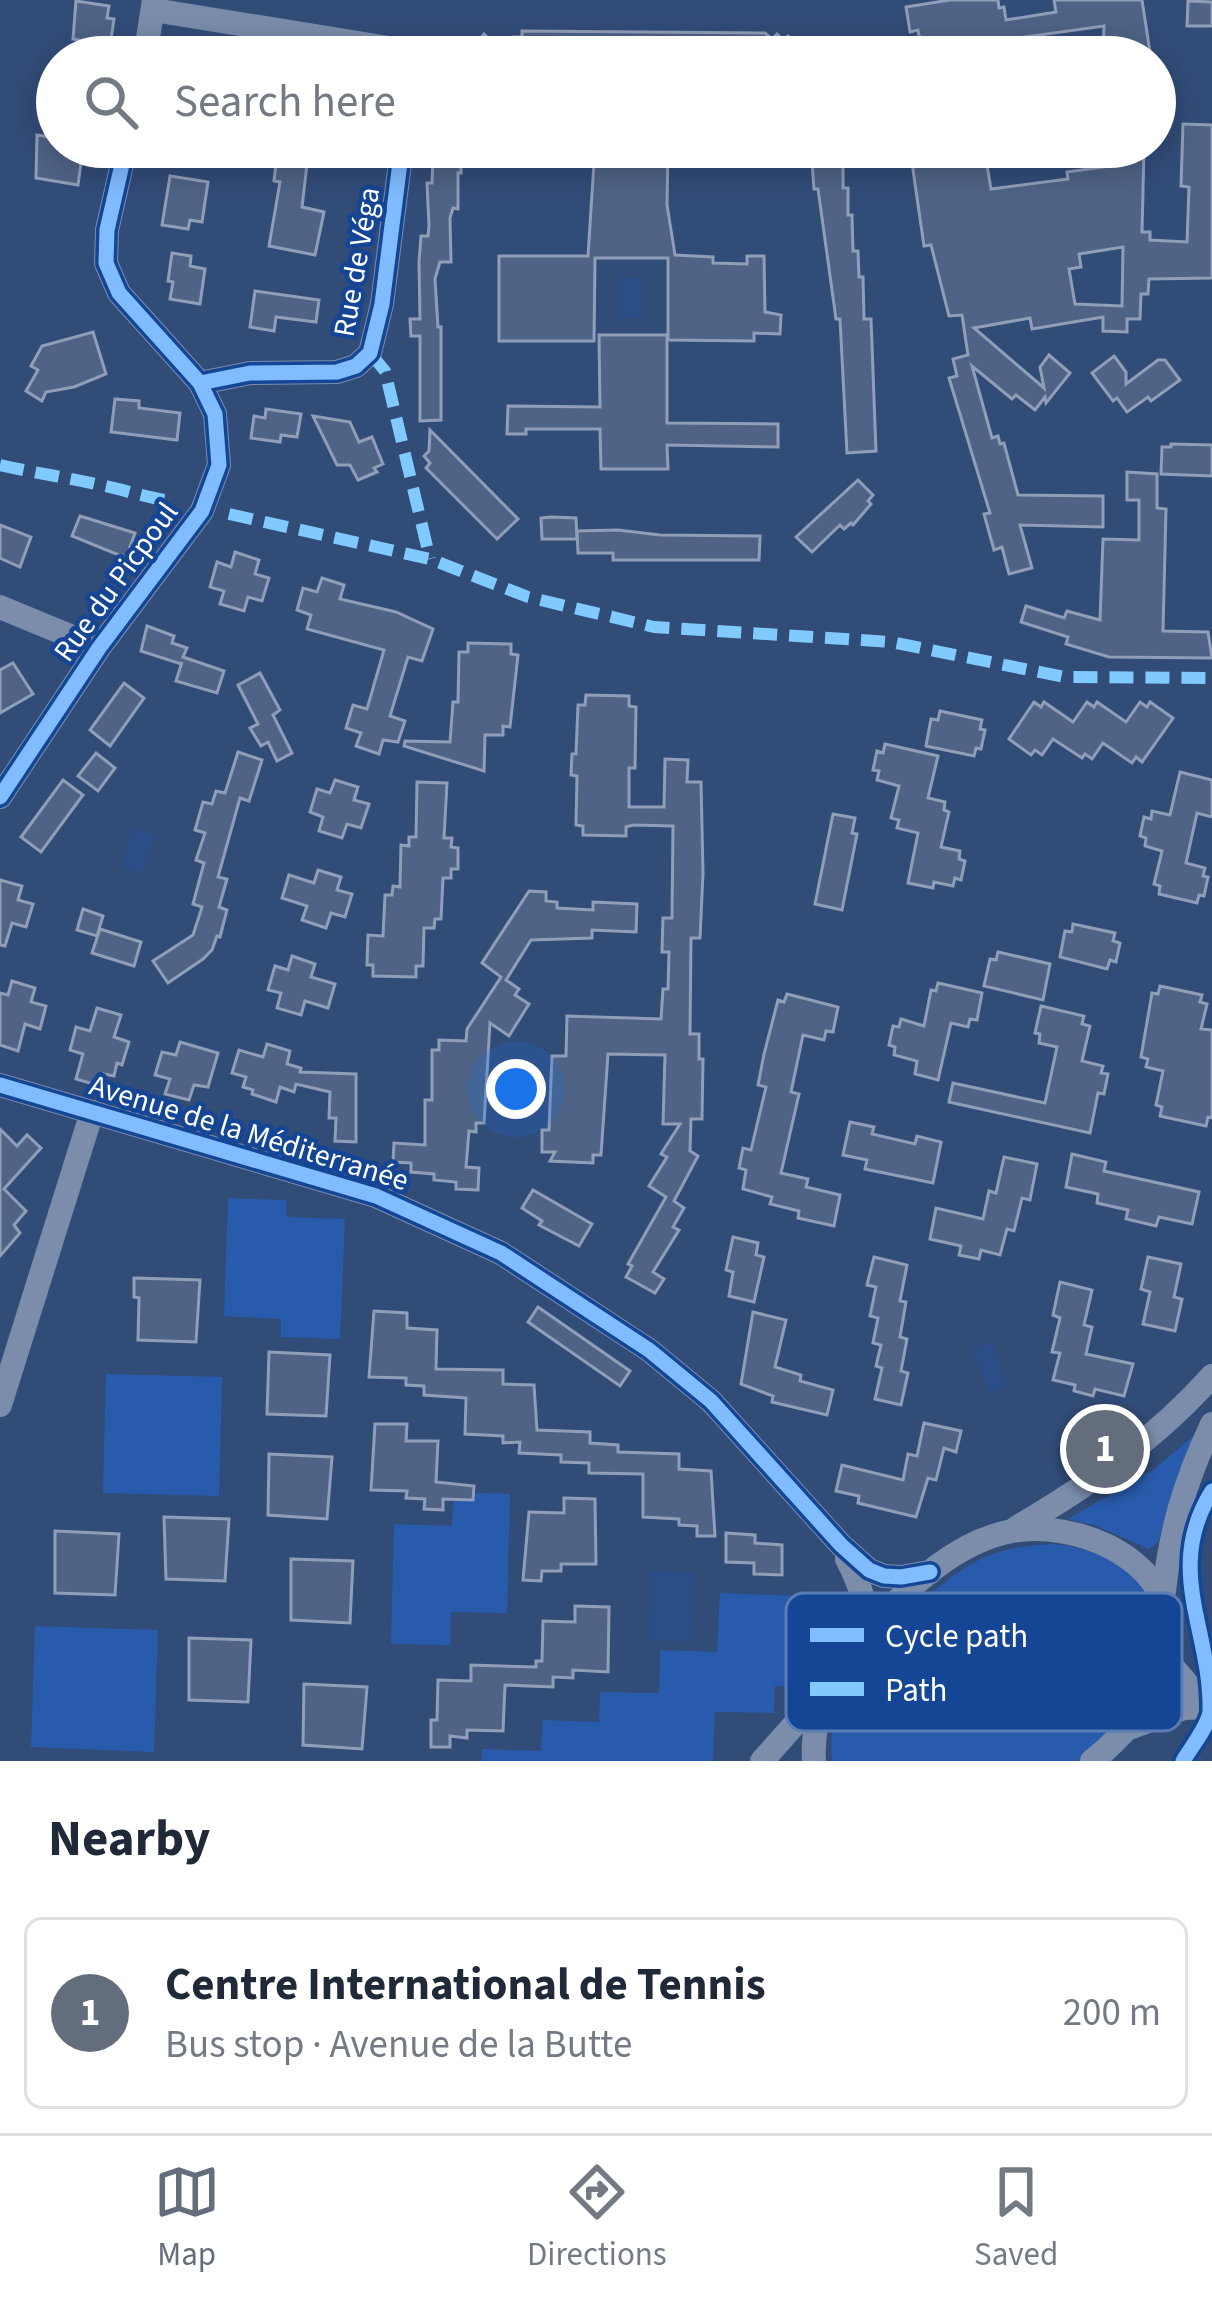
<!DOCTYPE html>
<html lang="en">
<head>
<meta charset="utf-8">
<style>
	:root { --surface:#fff; --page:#f2f2f3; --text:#1f2937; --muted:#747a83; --line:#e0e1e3; --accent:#636d7c }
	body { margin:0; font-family:"Source Sans 3",sans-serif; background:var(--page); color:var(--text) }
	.you { position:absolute; left:516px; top:1089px; width:42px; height:42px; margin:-30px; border:9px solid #fff; border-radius:50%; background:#1a73e8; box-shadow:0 0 0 18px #1a73e833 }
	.badge { display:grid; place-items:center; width:78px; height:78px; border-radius:50%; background:var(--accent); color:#fff; font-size:39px; font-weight:700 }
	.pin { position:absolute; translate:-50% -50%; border:6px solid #fff; box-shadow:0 3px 12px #0006 }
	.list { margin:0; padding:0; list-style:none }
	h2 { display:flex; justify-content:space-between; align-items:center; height:156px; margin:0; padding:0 48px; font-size:51px }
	h2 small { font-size:39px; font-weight:400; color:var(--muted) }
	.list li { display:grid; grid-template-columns:78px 1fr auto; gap:36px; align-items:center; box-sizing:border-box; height:192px; margin:0 24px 24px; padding:0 24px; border:3px solid var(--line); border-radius:18px }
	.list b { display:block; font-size:45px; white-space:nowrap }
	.list p { margin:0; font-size:39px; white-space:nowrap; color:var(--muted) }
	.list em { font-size:39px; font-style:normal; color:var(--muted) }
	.icon { flex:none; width:66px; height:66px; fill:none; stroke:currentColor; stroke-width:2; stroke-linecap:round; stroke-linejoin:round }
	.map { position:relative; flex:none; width:1212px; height:1761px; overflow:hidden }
	.search { position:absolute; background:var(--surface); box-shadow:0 6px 30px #0003; left:36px; right:36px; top:36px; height:132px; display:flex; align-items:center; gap:30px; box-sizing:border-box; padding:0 42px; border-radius:66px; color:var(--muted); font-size:45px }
	.sheet { height:372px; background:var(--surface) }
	nav { display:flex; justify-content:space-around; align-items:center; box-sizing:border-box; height:168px; border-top:3px solid var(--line); background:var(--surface); font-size:33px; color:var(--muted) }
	nav a { display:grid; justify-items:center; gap:6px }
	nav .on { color:var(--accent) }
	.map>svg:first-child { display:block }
	.green { fill:#295bac }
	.water { fill:#2c4e87 }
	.building { fill:#4e6386; stroke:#909eb8; stroke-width:3; fill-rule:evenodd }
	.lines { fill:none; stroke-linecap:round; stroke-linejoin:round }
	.minor { stroke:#7b8dab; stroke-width:24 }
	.quiet { stroke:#80caff; stroke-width:12; stroke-dasharray:24 12; stroke-linecap:butt }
	.cycleway-casing { stroke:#154595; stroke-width:22 }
	.cycleway { stroke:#80bcff; stroke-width:15 }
	.labels { text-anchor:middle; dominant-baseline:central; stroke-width:9; stroke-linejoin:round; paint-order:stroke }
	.street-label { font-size:30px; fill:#fff; stroke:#154595 }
	.key { fill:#154595; stroke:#5b7db5; stroke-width:3 }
	.key-label { font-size:33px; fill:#fff }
</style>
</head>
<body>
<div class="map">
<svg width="1212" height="1761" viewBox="0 0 1212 1761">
	<rect width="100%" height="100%" fill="#324c78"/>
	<g class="green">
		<polygon points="228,1198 286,1200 286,1217 345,1219 340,1339 281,1337 281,1319 224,1316"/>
		<polygon points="106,1374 222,1377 219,1496 103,1493"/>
		<polygon points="1195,1435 1158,1542 1149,1549 1094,1525 1068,1519 1153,1470"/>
		<polygon points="454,1492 510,1494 507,1613 451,1612 450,1645 391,1644 394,1524 452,1526"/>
		<path d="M1055 1544C1135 1553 1184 1605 1147 1685 1133 1716 1104 1739 1078 1761H832C831 1745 831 1731 836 1715 851 1666 935 1580 981 1559 1004 1548 1030 1545 1055 1544Z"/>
		<polygon points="720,1593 801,1596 841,1627 797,1687 775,1686 774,1713 715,1712 713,1761 482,1761 482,1749 541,1751 543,1720 599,1722 600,1692 659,1693 660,1650 717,1652"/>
		<polygon points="35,1626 158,1630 154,1752 31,1747"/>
	</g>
	<g class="water">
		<polygon points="620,277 643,277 643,318 619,318"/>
		<polygon points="132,828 155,835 144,874 121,867"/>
		<polygon points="993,1342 1008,1386 989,1393 972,1349"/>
		<polygon points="650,1571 695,1573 692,1641 649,1640"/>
	</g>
	<g class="building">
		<polygon points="950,0 998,0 999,8 1004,7 1006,20 1056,12 1054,0 1142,0 1150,52 1141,52 1141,57 1117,57 1118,50 1103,49 1104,26 1025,37 1026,42 968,57 923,57 918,30 910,32 906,7"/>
		<polygon points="76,1 109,6 107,18 114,19 110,46 73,39"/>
		<polygon points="1188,1 1212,2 1212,26 1187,26"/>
		<polygon points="522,31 765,33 772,39 777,34 783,40 788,36 807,57 602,57 602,54 584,54 514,57 513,37 522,37"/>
		<polygon points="484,34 510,57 465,57"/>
		<path d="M1183 124 1212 125V278L1149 279 1148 294H1141L1140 319H1127V332L1103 331V317L1032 329 1030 318 974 328 1044 388 1040 367 1049 355 1070 373 1046 403 1045 397 1035 410 1016 395 1012 399 972 366 992 438 998 436 1000 444 1004 443 1018 495 1103 496V527L1020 525 1032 568 1009 574 1002 547 994 550 984 514 990 513 949 378 957 376 953 359 968 355 962 315 949 316 931 245 924 246 910 149 984 147 991 189 1068 179 1067 172 1118 165V148L1144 149 1142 232H1150V240L1187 242 1189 187 1181 186ZM1123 247 1122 306 1075 304 1069 269 1081 267 1079 254Z"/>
		<polygon points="37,135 57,138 57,147 76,147 75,153 82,155 78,185 36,178"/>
		<polygon points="278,147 309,147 302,207 324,212 315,255 269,246 280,182 274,181"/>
		<polygon points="443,147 461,147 461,173 458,173 458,209 453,208 450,218 451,262 440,262 435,279 438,327 441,327 441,420 420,421 420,336 411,336 410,319 420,319 419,262 421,236 428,236 429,226 427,183 432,183 433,156 442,155"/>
		<polygon points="595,147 668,147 667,205 675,255 713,257 713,263 747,264 747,256 764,256 765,312 781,315 780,334 754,333 754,341 668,340 668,258 595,258 594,341 499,341 499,256 588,256"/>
		<polygon points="811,147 831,147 831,153 836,153 837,162 843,162 843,188 848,188 848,215 852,215 853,251 858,251 859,277 863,277 864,319 871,319 876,451 847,453 840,319 836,319 818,189 814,189"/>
		<polygon points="170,176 208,182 202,222 190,220 188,229 162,225"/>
		<polygon points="172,253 191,256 190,266 205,269 200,304 170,299 173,282 168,281"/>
		<polygon points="255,291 319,300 316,322 276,317 274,331 250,327"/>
		<polygon points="93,332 106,374 74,387 46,392 42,401 26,391 38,370 31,366 42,346"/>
		<polygon points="599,335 667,335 667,423 778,424 778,447 667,445 668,469 601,469 600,429 526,429 526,434 507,434 508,406 600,407"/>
		<polygon points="1114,356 1126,372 1126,384 1158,360 1165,360 1180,380 1151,401 1148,397 1127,412 1117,398 1113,401 1092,373"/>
		<polygon points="115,399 139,401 139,408 180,413 177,440 111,432"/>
		<polygon points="266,409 301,414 297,437 281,435 280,442 251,438 254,416 265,418"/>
		<polygon points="313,416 350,422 359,442 372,437 383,464 374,468 377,472 358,480 350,465 337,465"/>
		<polygon points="430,430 518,519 497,539 426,468 430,463 424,456 429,451"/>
		<polygon points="1171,444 1212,445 1212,476 1161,474 1162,447 1171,447"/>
		<polygon points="1127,472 1157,474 1157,508 1166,509 1163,631 1208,632 1212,658 1109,657 1066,644 1068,637 1021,622 1026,606 1064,618 1067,611 1100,620 1103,539 1139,540 1139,500 1127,500"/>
		<polygon points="858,480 873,495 868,501 871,504 853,525 851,523 844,529 840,525 812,552 796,537"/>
		<polygon points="80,516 135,533 126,558 72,536"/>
		<polygon points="551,517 576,518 577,539 542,539 541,518"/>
		<polygon points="0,525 31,537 20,567 0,558"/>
		<polygon points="618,530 660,535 760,536 759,560 613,560 613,553 578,553 577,531"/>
		<polygon points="235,552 259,560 255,574 269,578 262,601 248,597 244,611 220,604 224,591 210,587 217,562 231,567"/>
		<polygon points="322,578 344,585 340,599 396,612 433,629 422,661 408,657 390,716 405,721 398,742 383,740 379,754 356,746 361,733 346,728 353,705 367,709 384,650 307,629 311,615 297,610 303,588 317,592"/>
		<polygon points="147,626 174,636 172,643 187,648 183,657 224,671 217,693 176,681 182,662 181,664 141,651"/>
		<polygon points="468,643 511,644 511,654 518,655 510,727 503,726 503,735 485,735 484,771 404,746 405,741 450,742 453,702 458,702 459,652 468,652"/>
		<polygon points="13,663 33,694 0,713 0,670"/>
		<polygon points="260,673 280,710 273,715 292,753 277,761 268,742 261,746 250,728 258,724 238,685"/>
		<polygon points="124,683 144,698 110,746 90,730"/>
		<polygon points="586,695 629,696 629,706 636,707 635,768 629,768 629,807 664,807 665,759 688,760 687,782 701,782 703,873 700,938 691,938 690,1034 699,1034 699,1059 703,1059 702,1119 691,1119 690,1151 698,1156 674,1201 684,1208 673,1227 679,1230 653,1272 664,1279 655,1293 626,1277 632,1266 628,1264 666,1197 649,1186 667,1157 661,1154 680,1124 663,1124 665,1055 608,1054 601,1155 593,1155 593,1163 550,1161 555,1152 542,1152 542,1130 549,1130 552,1056 566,1056 567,1016 661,1019 663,989 668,989 669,952 662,952 663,918 672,918 673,826 633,825 626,827 626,836 583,835 583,826 576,825 577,776 571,775 572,754 576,754 578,705 585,705"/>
		<polygon points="1034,702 1041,707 1044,702 1073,722 1087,702 1094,707 1097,702 1126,722 1140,702 1147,707 1150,702 1173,718 1142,762 1136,757 1132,763 1103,743 1092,759 1085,754 1082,758 1053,739 1042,755 1035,750 1031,755 1009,739"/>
		<polygon points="940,711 982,720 980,729 985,730 981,749 976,748 974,756 926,746 931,719 938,720"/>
		<polygon points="885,744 938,756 928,798 945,802 944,810 949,812 941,847 960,851 959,859 965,861 961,880 955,878 953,886 934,882 933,888 908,883 918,833 897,828 899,820 891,818 899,786 877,780 879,771 873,770 877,751 883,753"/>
		<polygon points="238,752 262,760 249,801 240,798 218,877 227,879 219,907 227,910 220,937 217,936 212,950 203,959 168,983 153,961 193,935 202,907 193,904 204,863 196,860 205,833 195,830 203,802 212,804 216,791 225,793"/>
		<polygon points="96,753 115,768 98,791 78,776"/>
		<polygon points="1180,772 1212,780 1212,817 1197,813 1186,863 1205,868 1203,876 1208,877 1204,896 1199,895 1197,903 1159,894 1160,886 1154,884 1162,851 1145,846 1146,838 1140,836 1144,817 1151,819 1152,811 1170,815"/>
		<polygon points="63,780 83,795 41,852 21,837"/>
		<polygon points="335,780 358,787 354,800 369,804 361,828 347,824 342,838 319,831 323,817 310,812 317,789 330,793"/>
		<polygon points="417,782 447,783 444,838 452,838 451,847 458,848 458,869 451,869 451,878 443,878 441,919 435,919 434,928 424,928 423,966 416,966 416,977 373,976 373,965 367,965 368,935 383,936 385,895 392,895 393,886 400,887 401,845 409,846 409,837 416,837"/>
		<polygon points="833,814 855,818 852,833 857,834 842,910 815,904"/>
		<polygon points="318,870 341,877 337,890 352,894 345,917 331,913 326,928 302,920 307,906 282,898 289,875 314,883"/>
		<polygon points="0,880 22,886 18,900 33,904 26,927 12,923 5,946 0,945"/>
		<polygon points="529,891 546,892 546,901 557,902 557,908 593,910 593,902 637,904 636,932 592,930 592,938 531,940 506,980 519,989 515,995 529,1004 509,1036 490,1023 484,1123 476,1123 476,1132 469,1131 466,1167 479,1168 478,1190 456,1189 456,1182 434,1180 434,1174 411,1172 411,1163 393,1162 394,1143 425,1145 425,1100 432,1100 432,1050 439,1050 439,1040 466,1041 467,1029 501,977 482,963"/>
		<polygon points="83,909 103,916 97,936 77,930"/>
		<polygon points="1073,924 1115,933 1113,941 1120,943 1116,962 1110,960 1107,969 1060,957 1065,931 1072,932"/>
		<polygon points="100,929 141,942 134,966 92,953"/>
		<polygon points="998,952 1050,964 1043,1000 984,986 990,959 996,960"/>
		<polygon points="292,956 315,964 311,977 335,984 328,1008 305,1001 301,1015 277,1008 281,993 268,990 275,966 288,970"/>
		<polygon points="12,981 35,988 31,1002 46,1006 40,1029 25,1024 18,1051 0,1045 0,993 8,995"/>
		<polygon points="938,983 982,993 977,1020 970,1019 968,1027 951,1023 938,1080 915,1074 917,1061 894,1055 895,1047 889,1045 893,1026 899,1027 901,1019 924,1026 931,990 936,991"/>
		<polygon points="1160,986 1202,995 1200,1002 1207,1004 1201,1029 1212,1030 1212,1118 1208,1117 1206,1126 1160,1116 1162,1107 1156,1105 1163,1071 1146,1067 1148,1059 1141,1057 1152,993 1158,994"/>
		<polygon points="787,994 838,1007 833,1032 826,1031 824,1040 803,1035 791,1092 799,1094 781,1173 808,1179 806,1187 840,1195 834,1226 798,1218 799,1211 770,1204 772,1197 743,1189 746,1170 739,1168 743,1148 751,1150 766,1087 758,1085 764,1054 778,1000 784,1002"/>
		<polygon points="1041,1006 1084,1016 1082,1024 1090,1026 1082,1061 1103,1066 1101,1073 1108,1074 1104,1094 1098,1093 1090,1133 949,1102 953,1083 1045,1103 1057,1047 1039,1043 1040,1034 1035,1033"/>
		<polygon points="97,1008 121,1015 114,1037 129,1042 122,1065 117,1063 114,1076 104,1074 100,1086 76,1079 83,1054 70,1050 76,1027 90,1031"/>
		<polygon points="180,1042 218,1053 208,1087 194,1085 189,1100 165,1094 170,1079 155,1075 162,1052 176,1055"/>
		<polygon points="267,1044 290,1051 287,1064 301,1068 300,1072 356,1074 356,1142 335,1141 336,1118 329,1118 330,1092 296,1084 294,1092 280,1087 276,1102 252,1094 253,1090 243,1087 246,1077 232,1073 239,1050 263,1057"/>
		<polygon points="850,1122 874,1127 872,1134 915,1144 917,1136 941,1142 933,1183 865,1169 867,1160 843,1155"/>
		<polygon points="0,1129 17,1146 27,1135 41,1148 4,1189 26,1211 14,1225 20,1233 0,1256"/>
		<polygon points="1072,1154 1106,1162 1104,1171 1199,1192 1192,1224 1159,1217 1156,1226 1126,1219 1128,1210 1097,1203 1098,1194 1066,1187"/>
		<polygon points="1004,1157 1037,1164 1030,1200 1022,1198 1014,1231 1007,1229 1000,1255 981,1250 979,1259 959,1255 961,1246 930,1239 936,1208 983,1219 989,1191 996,1193"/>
		<polygon points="533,1190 592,1224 579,1246 539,1225 542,1221 522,1208"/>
		<polygon points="733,1237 758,1243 756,1255 764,1257 754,1302 729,1296 733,1272 726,1270"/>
		<polygon points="874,1257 907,1265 900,1301 906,1302 900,1337 907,1339 901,1371 908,1373 901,1405 875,1399 882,1368 876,1366 881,1345 873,1343 878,1318 870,1316 876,1287 867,1285"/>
		<polygon points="1148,1257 1181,1264 1174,1297 1182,1299 1175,1331 1143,1324 1150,1292 1141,1289"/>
		<polygon points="134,1278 200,1280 196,1342 138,1340 139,1298 134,1297"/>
		<polygon points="1060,1282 1092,1290 1084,1325 1092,1327 1086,1354 1133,1364 1124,1396 1095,1389 1093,1396 1074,1391 1075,1385 1053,1380 1060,1353 1052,1352 1060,1318 1053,1315"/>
		<polygon points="538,1307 630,1371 620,1386 528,1322"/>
		<polygon points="374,1311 407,1313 407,1328 437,1330 436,1369 503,1370 503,1384 534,1385 537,1430 590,1432 590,1443 618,1445 618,1452 679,1454 679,1469 711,1471 715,1536 697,1536 697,1526 679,1525 679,1519 643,1517 643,1474 589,1473 589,1463 561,1462 561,1455 519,1453 520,1442 503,1443 503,1436 465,1434 466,1398 424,1395 424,1386 406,1385 406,1378 369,1377"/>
		<polygon points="753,1312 786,1320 775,1367 801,1375 800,1381 833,1390 827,1415 772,1402 773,1396 741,1384"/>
		<polygon points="269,1352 330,1355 326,1416 267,1414"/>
		<polygon points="924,1423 961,1431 956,1452 944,1448 936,1480 928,1478 916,1517 858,1503 859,1496 836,1491 842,1465 903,1480 908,1454 917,1456"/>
		<polygon points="375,1424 407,1424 406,1441 438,1441 436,1482 474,1486 473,1500 443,1499 443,1510 424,1509 425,1499 406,1498 407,1491 371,1490"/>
		<polygon points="269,1454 332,1457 327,1519 268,1515"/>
		<polygon points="564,1498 595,1499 596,1564 561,1564 561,1571 542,1571 541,1581 523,1580 529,1512 564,1513"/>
		<polygon points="164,1517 229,1519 225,1581 166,1579"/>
		<polygon points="55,1531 119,1534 115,1595 55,1593"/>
		<polygon points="726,1533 755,1535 755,1543 782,1545 782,1575 754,1574 754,1563 726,1562"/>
		<polygon points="291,1559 353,1561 350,1623 291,1620"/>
		<polygon points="575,1606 609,1607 608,1672 573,1670 573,1678 553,1677 553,1687 505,1685 503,1731 467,1730 467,1738 450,1736 450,1747 431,1747 431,1720 437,1720 438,1680 471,1681 471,1665 536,1667 536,1661 542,1661 543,1621 575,1622"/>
		<polygon points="189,1638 251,1640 248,1702 189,1700"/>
		<polygon points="304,1684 367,1687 362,1749 303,1745"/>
	</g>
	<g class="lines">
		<g class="minor">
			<polyline points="153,10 395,49 405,57"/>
			<polyline points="145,57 154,0"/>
			<polyline points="200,383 250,373 337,372 356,366 370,353 382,304 402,147"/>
			<polyline points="0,607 99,648"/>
			<polyline points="0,797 99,648 202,511 219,465 215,414 200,383 119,293 106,263 107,230 126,147"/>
			<polyline points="0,1085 376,1196 501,1253 649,1350 711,1401 841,1545 869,1570 884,1576 901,1577 930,1572"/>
			<polyline points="0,1405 92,1112"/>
			<path d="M1016 1528C1089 1485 1155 1440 1212 1376"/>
			<path d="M847 1559C861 1586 868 1606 864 1636"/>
			<path d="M1164 1591C1171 1528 1185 1482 1212 1424"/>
			<polyline points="1166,1659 1189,1686 1212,1695"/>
			<polyline points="1129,1728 1184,1708 1212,1707"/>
			<polyline points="762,1761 818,1698"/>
			<path d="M814 1761C810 1706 841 1662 876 1623 911 1584 958 1541 1012 1531 1043 1525 1082 1533 1110 1547 1212 1601 1165 1705 1092 1761"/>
		</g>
		<g class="quiet">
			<polyline points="370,353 385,371 430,559"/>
			<path d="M0 465C35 473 70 478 105 486 128 491 148 498 172 501"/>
			<polyline points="229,514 430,559 528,597 654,627 891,642 1064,677 1212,678"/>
		</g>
		<defs>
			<g id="cycleway">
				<polyline points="200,383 250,373 337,372 356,366 370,353 382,304 402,147"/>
				<polyline points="0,797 99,648 202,511 219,465 215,414 200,383 119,293 106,263 107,230 126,147"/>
				<polyline points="0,1085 376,1196 501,1253 649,1350 711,1401 841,1545 869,1570 884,1576 901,1577 930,1572"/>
				<path d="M1183 1761C1192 1746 1207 1728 1210 1712 1212 1631 1163 1570 1212 1491"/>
			</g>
		</defs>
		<use href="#cycleway" class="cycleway-casing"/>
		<use href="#cycleway" class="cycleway"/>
	</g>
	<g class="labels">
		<g class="street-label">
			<text transform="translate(357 262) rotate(-80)">Rue de Véga</text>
			<text transform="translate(116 582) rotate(-54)">Rue du Picpoul</text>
			<text transform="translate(249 1133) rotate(17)">Avenue de la Méditerranée</text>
		</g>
	</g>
	<rect x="786" y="1593" width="396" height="138" rx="18" class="key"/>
	<rect x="810" y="1628" width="54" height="14" fill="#80bcff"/>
	<rect x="810" y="1682" width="54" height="14" fill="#80caff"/>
	<g class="key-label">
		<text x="885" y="1647">Cycle path</text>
		<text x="885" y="1701">Path</text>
	</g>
</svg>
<div class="you"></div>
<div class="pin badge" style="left:1105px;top:1449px">1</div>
<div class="search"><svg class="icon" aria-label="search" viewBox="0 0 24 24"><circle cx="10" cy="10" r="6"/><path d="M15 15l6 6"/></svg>Search here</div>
</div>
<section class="sheet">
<h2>Nearby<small></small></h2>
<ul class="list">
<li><span class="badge">1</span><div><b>Centre International de Tennis</b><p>Bus stop · Avenue de la Butte</p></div><em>200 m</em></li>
</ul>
</section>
<nav>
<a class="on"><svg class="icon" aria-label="map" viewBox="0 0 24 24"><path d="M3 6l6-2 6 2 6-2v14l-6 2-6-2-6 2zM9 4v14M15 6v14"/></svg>Map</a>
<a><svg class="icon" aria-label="directions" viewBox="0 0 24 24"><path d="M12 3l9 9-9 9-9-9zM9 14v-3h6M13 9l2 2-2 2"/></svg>Directions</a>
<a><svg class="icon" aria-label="saved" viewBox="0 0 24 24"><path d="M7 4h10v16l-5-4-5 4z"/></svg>Saved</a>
</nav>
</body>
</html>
